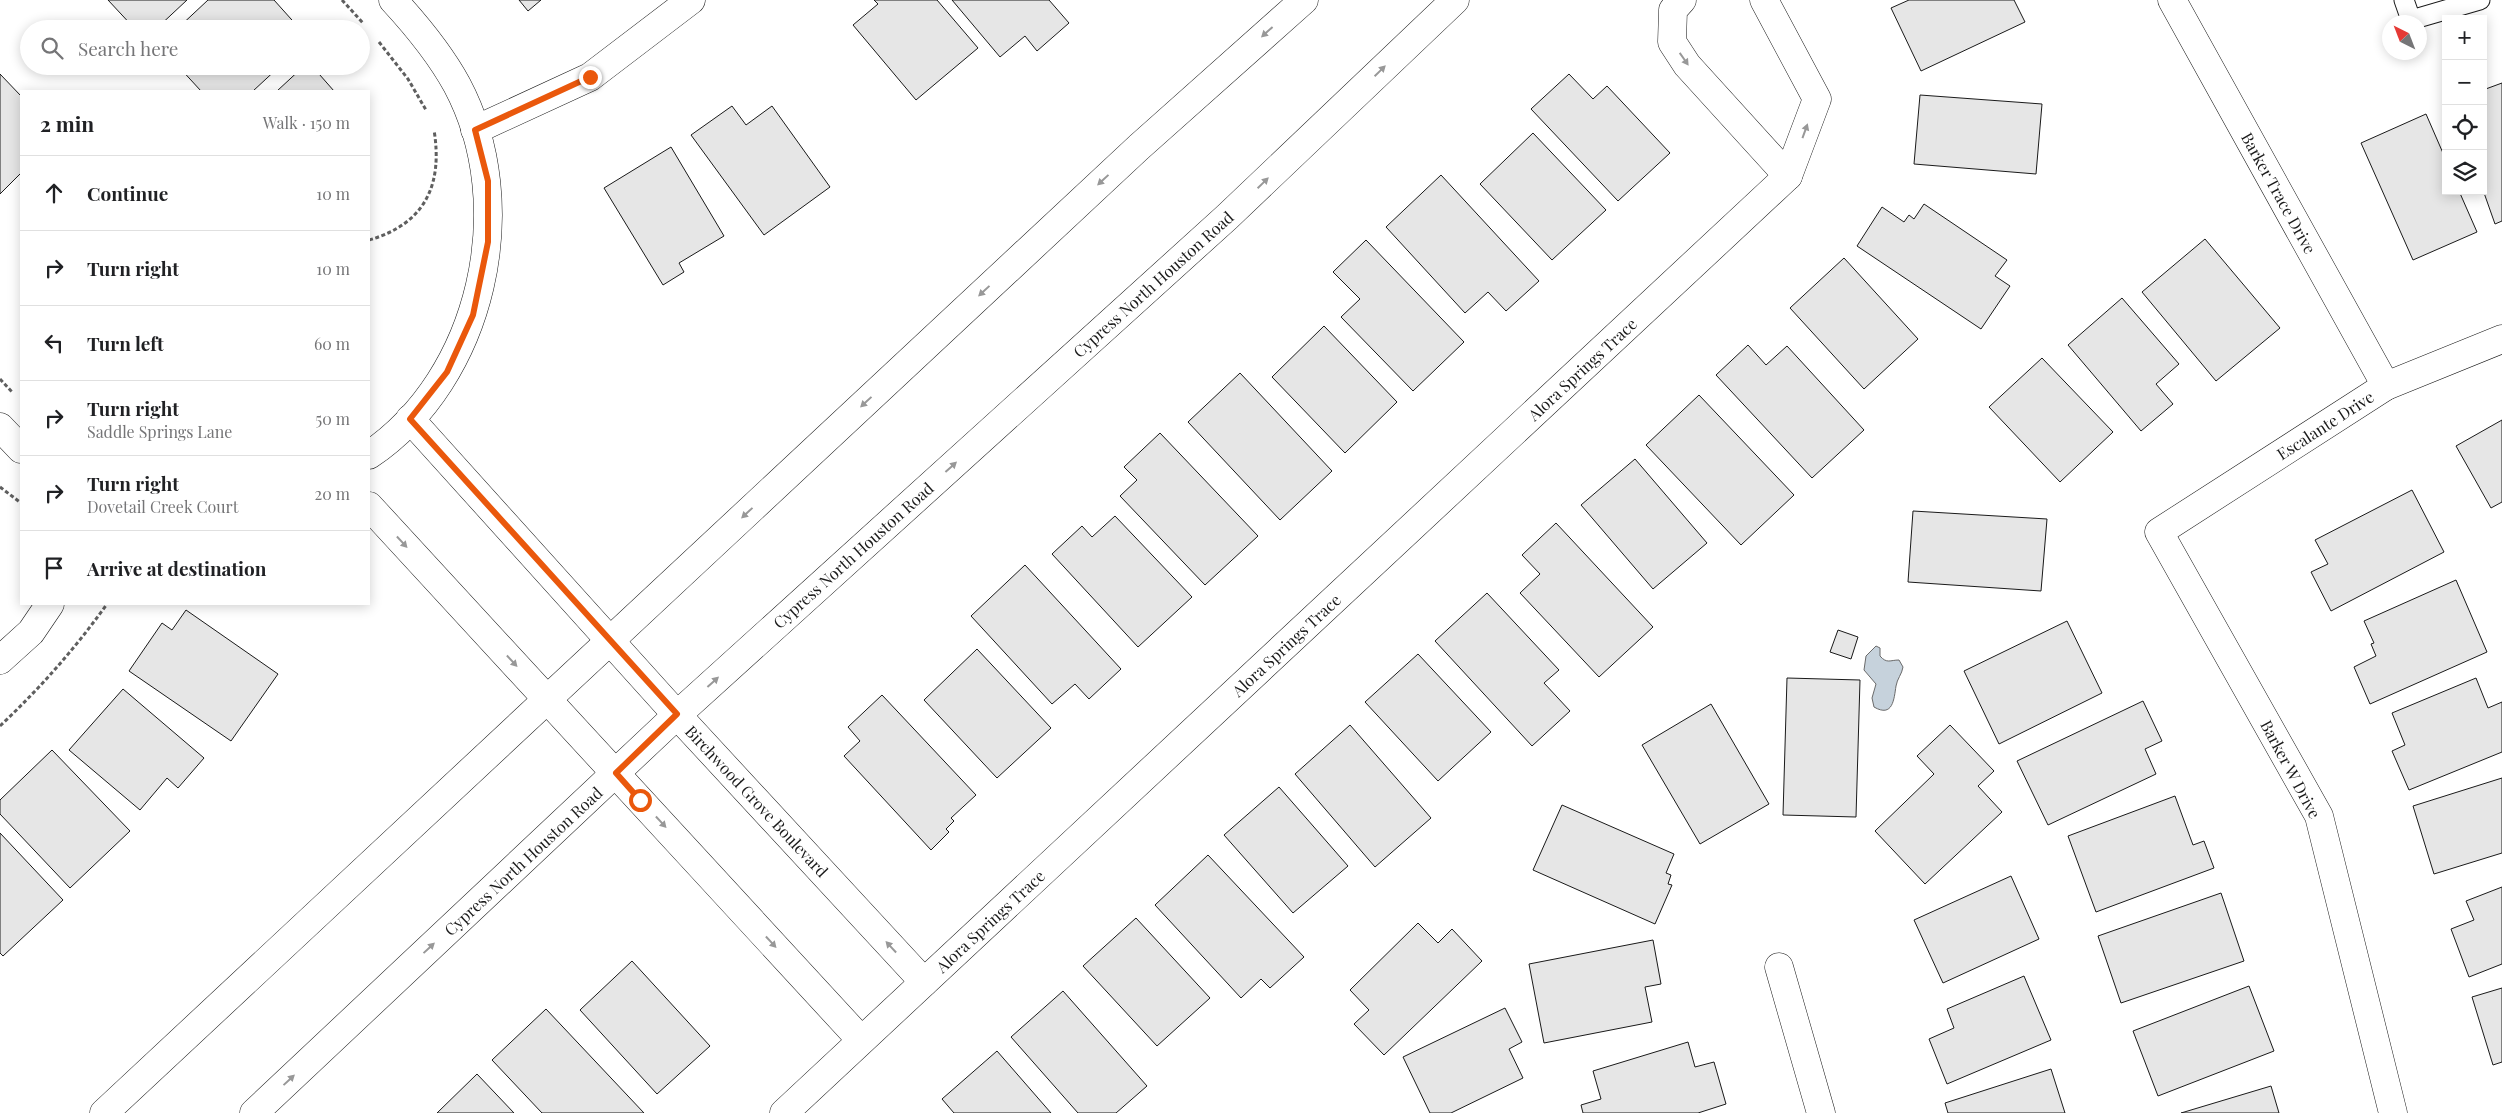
<!DOCTYPE html>
<html lang="en">
<head>
<meta charset="utf-8">
<style>
	:root { --surface:#fff; --page:#f2f2f2; --text:#202124; --muted:#757577; --line:#e0e0e0 }
	body { margin:0; font-family:"Playfair Display",serif; background:var(--page); color:var(--text) }
	.controls { position:absolute; right:15px; top:15px; display:grid; overflow:hidden; border-radius:0px; box-shadow:0 2px 12px #0003 }
	.controls button { width:45px; height:45px; display:grid; place-items:center; padding:0; border:0; border-bottom:1px solid var(--line); background:var(--surface); color:var(--text); font:25px sans-serif }
	.compass { position:absolute; left:2382px; top:15px; width:45px; height:45px; border-radius:50%; background:var(--surface); box-shadow:0 2px 12px #0003; rotate:318deg }
	.stop { position:absolute; width:15px; height:15px; margin:-11px; border:4px solid #ea580c; border-radius:50%; background:#fff }
	.stop.end { background:#ea580c; border-color:#fff; box-shadow:0 1px 5px #0008 }
	.list { margin:0; padding:0; list-style:none }
	h2 { display:flex; justify-content:space-between; align-items:center; height:65px; margin:0; padding:0 20px; font-size:21px }
	h2 small { font-size:16px; font-weight:400; color:var(--muted) }
	.list li { display:grid; grid-template-columns:32px 1fr auto; gap:15px; align-items:center; box-sizing:border-box; height:75px; padding:0 20px; border-top:1px solid var(--line) }
	.list b { display:block; font-size:19px; white-space:nowrap }
	.list p { margin:0; font-size:16px; white-space:nowrap; color:var(--muted) }
	.list em { font-size:16px; font-style:normal; color:var(--muted) }
	.icon { flex:none; width:28px; height:28px; fill:none; stroke:currentColor; stroke-width:2; stroke-linecap:round; stroke-linejoin:round }
	.map { position:relative; flex:none; width:2502px; height:1113px; overflow:hidden }
	.search { position:absolute; background:var(--surface); box-shadow:0 2px 12px #0003; left:20px; top:20px; width:350px; height:55px; display:flex; align-items:center; gap:12px; box-sizing:border-box; padding:0 18px; border-radius:28px; color:var(--muted); font-size:19px }
	.panel { position:absolute; background:var(--surface); box-shadow:0 2px 12px #0003; left:20px; top:90px; width:350px; height:515px; border-radius:0px }
	.map>svg:first-child { display:block }
	.water { fill:#c6d2dc; stroke:#6a6a6a }
	.building { fill:#e6e6e6; stroke:#1a1a1a }
	.lines { fill:none; stroke-linecap:round; stroke-linejoin:round }
	.service-casing { stroke:#1a1a1a; stroke-width:21 }
	.minor-casing { stroke:#1a1a1a; stroke-width:29 }
	.secondary-casing { stroke:#1a1a1a; stroke-width:29 }
	.path { stroke:#5f5f5f; stroke-width:3; stroke-dasharray:4 2.5; stroke-linecap:butt }
	.service { stroke:#fff; stroke-width:19 }
	.minor { stroke:#fff; stroke-width:28 }
	.secondary { stroke:#fff; stroke-width:28 }
	.oneway { fill:#989898 }
	.route { stroke:#ea580c; stroke-width:6 }
	.labels { text-anchor:middle; dominant-baseline:central; stroke-width:4; stroke-linejoin:round; paint-order:stroke }
	.street-label { font-size:16px; fill:#1a1a1a; stroke:#fff }
</style>
</head>
<body>
<div class="map">
<svg width="2502" height="1113" viewBox="0 0 2502 1113">
	<rect width="100%" height="100%" fill="#fff"/>
	<path class="water" d="M1876 646 1880 648V656C1887 664 1890 660 1899 660L1903 667C1902 674 1897 679 1896 686 1894 699 1893 718 1874 707L1872 698 1876 684 1864 670 1866 656Z"/>
	<g class="building">
		<polygon points="108,0 187,0 156,29 135,29"/>
		<polygon points="208,0 274,0 300,29 177,29"/>
		<polygon points="519,0 541,0 528,11"/>
		<polygon points="874,0 937,0 978,48 916,100 853,25 878,4"/>
		<polygon points="952,0 1049,0 1069,23 1037,51 1025,36 1000,57"/>
		<polygon points="1909,0 2014,0 2025,22 1921,71 1891,8"/>
		<polygon points="178,66 280,66 253,91 201,91"/>
		<polygon points="304,66 312,66 334,91 277,91"/>
		<polygon points="0,74 21,96 21,173 0,194"/>
		<polygon points="1569,74 1593,99 1607,86 1670,153 1618,201 1531,109"/>
		<polygon points="2502,83 2502,221 2495,224 2483,190 2483,90"/>
		<polygon points="1920,95 2042,104 2036,174 1914,164"/>
		<polygon points="732,106 746,125 772,106 830,187 764,235 691,135"/>
		<polygon points="2426,114 2446,160 2446,191 2459,191 2477,232 2413,260 2361,143"/>
		<polygon points="1533,133 1606,210 1552,260 1480,184"/>
		<polygon points="671,147 724,236 679,263 684,272 663,285 604,188"/>
		<polygon points="1441,175 1539,281 1506,311 1488,292 1465,313 1386,227"/>
		<polygon points="1924,204 2007,260 1995,276 2010,286 1981,329 1857,246 1882,207 1904,222 1909,215 1914,219"/>
		<polygon points="2205,239 2280,328 2216,381 2142,292"/>
		<polygon points="1366,240 1464,342 1413,391 1341,317 1360,299 1333,272"/>
		<polygon points="1844,258 1918,339 1864,389 1790,308"/>
		<polygon points="2122,298 2179,364 2156,384 2173,404 2141,431 2068,345"/>
		<polygon points="1324,326 1397,402 1345,453 1272,377"/>
		<polygon points="1748,345 1766,365 1787,346 1864,430 1812,478 1716,375"/>
		<polygon points="2042,358 2113,432 2060,482 1989,407"/>
		<polygon points="1240,373 1332,471 1280,520 1188,422"/>
		<polygon points="1699,395 1794,495 1741,545 1646,445"/>
		<polygon points="2502,420 2502,502 2491,508 2456,446"/>
		<polygon points="1160,433 1258,536 1205,585 1120,496 1137,480 1124,467"/>
		<polygon points="1635,459 1707,543 1653,589 1581,505"/>
		<polygon points="2412,490 2444,552 2331,611 2311,572 2328,564 2315,540"/>
		<polygon points="1913,511 2047,519 2041,591 1908,582"/>
		<polygon points="1115,516 1192,597 1138,647 1052,554 1082,526 1092,537"/>
		<polygon points="1556,523 1653,627 1599,677 1520,593 1540,574 1522,555"/>
		<polygon points="1025,565 1121,669 1089,699 1075,684 1052,704 971,616"/>
		<polygon points="2456,580 2487,652 2370,704 2354,667 2376,656 2371,644 2374,643 2364,621"/>
		<polygon points="1487,593 1559,670 1544,683 1570,711 1532,746 1435,641"/>
		<polygon points="186,610 278,674 231,741 129,671 162,623 172,630"/>
		<polygon points="2067,621 2102,693 1999,744 1964,671"/>
		<polygon points="1838,630 1858,637 1851,659 1830,652"/>
		<polygon points="977,649 1051,728 997,778 924,700"/>
		<polygon points="1418,654 1491,732 1438,781 1365,702"/>
		<polygon points="1787,678 1860,680 1856,817 1783,815"/>
		<polygon points="2476,678 2488,708 2502,702 2502,752 2409,790 2392,751 2405,745 2392,713"/>
		<polygon points="123,689 204,758 178,788 167,778 140,810 69,750"/>
		<polygon points="882,695 976,795 951,818 954,821 946,829 949,832 931,850 844,756 860,741 848,727"/>
		<polygon points="2143,701 2162,741 2145,749 2156,774 2048,825 2017,761"/>
		<polygon points="1711,704 1769,804 1700,844 1642,745"/>
		<polygon points="1350,725 1431,818 1375,867 1295,774"/>
		<polygon points="1950,725 1994,771 1978,786 2002,812 1925,884 1875,831 1934,774 1917,756"/>
		<polygon points="52,750 130,831 70,888 0,814 0,800"/>
		<polygon points="2502,778 2502,853 2434,874 2413,806"/>
		<polygon points="1279,787 1348,866 1293,913 1224,835"/>
		<polygon points="2175,796 2193,845 2204,841 2214,868 2096,912 2068,836"/>
		<polygon points="1562,805 1674,854 1666,873 1671,875 1668,884 1672,885 1655,924 1533,870"/>
		<polygon points="0,833 63,900 3,956 0,953"/>
		<polygon points="1208,855 1304,957 1270,988 1261,979 1241,998 1155,905"/>
		<polygon points="2011,876 2039,939 1943,983 1914,920"/>
		<polygon points="2502,887 2502,964 2469,977 2451,929 2474,920 2466,901"/>
		<polygon points="2221,893 2244,961 2121,1003 2098,936"/>
		<polygon points="1136,918 1210,998 1157,1046 1083,966"/>
		<polygon points="1418,923 1438,943 1452,929 1482,961 1384,1055 1354,1024 1369,1010 1350,990"/>
		<polygon points="1653,940 1661,984 1645,987 1652,1022 1544,1043 1529,964"/>
		<polygon points="632,961 710,1046 657,1094 580,1010"/>
		<polygon points="2024,976 2051,1040 1947,1084 1929,1039 1954,1028 1947,1009"/>
		<polygon points="2249,986 2274,1051 2158,1096 2133,1031"/>
		<polygon points="2502,988 2502,1062 2493,1065 2472,997"/>
		<polygon points="1063,991 1147,1086 1116,1113 1078,1113 1011,1037"/>
		<polygon points="1505,1008 1522,1042 1509,1049 1523,1078 1451,1113 1430,1113 1403,1057"/>
		<polygon points="546,1009 644,1113 542,1113 492,1060"/>
		<polygon points="1688,1042 1695,1067 1714,1062 1726,1104 1698,1113 1583,1113 1581,1105 1601,1099 1593,1071"/>
		<polygon points="997,1051 1051,1113 954,1113 942,1099"/>
		<polygon points="2051,1069 2065,1113 1948,1113 1945,1103"/>
		<polygon points="477,1074 514,1113 437,1113"/>
		<polygon points="2271,1086 2279,1113 2181,1113"/>
	</g>
	<g class="lines">
		<defs>
			<polyline id="service" points="2404,0 2411,20 2480,0"/>
			<g id="minor">
				<polyline points="1682,0 1673,10 1672,42 1687,65 1788,176"/>
				<polyline points="2172,0 2386,386"/>
				<polyline points="475,130 590,77 691,0"/>
				<polyline points="410,419 677,715 924,982"/>
				<polyline points="0,427 21,449"/>
				<path d="M369 455C483 378 521 205 457 85 440 54 417 26 393 0"/>
				<polyline points="369,506 861,1040"/>
				<polyline points="0,660 31,632 50,604"/>
				<polyline points="1779,967 1821,1113"/>
				<polyline points="784,1113 1788,176 1817,99 1764,0"/>
				<polyline points="2393,1113 2319,816 2159,532 2386,386 2502,339"/>
			</g>
			<g id="secondary">
				<polyline points="104,1113 1139,147 1304,0"/>
				<polyline points="254,1113 677,715 1227,217 1455,0"/>
			</g>
		</defs>
		<use href="#service" class="service-casing"/>
		<use href="#minor" class="minor-casing"/>
		<use href="#secondary" class="secondary-casing"/>
		<g class="path">
			<polyline points="342,0 363,23"/>
			<polyline points="379,42 408,79 426,110"/>
			<path d="M369 240C425 224 443 185 434 130"/>
			<polyline points="0,379 13,393"/>
			<polyline points="0,487 21,503"/>
			<path d="M0 726C41 687 74 650 107 604"/>
		</g>
		<use href="#service" class="service"/>
		<use href="#minor" class="minor"/>
		<use href="#secondary" class="secondary"/>
	</g>
	<defs><path id="oneway-solid" d="M-6-.8H1V-3.2L6.5 0L1 3.2V.8H-6Z" transform="scale(1.25)"/></defs>
	<g class="oneway">
		<use href="#oneway-solid" transform="translate(1267 32) rotate(138)"/>
		<use href="#oneway-solid" transform="translate(1684 59) rotate(55)"/>
		<use href="#oneway-solid" transform="translate(1380 71) rotate(-44)"/>
		<use href="#oneway-solid" transform="translate(1805 131) rotate(-70)"/>
		<use href="#oneway-solid" transform="translate(1103 180) rotate(137)"/>
		<use href="#oneway-solid" transform="translate(1263 183) rotate(-44)"/>
		<use href="#oneway-solid" transform="translate(984 291) rotate(137)"/>
		<use href="#oneway-solid" transform="translate(866 402) rotate(137)"/>
		<use href="#oneway-solid" transform="translate(951 467) rotate(-42)"/>
		<use href="#oneway-solid" transform="translate(747 513) rotate(137)"/>
		<use href="#oneway-solid" transform="translate(402 542) rotate(47)"/>
		<use href="#oneway-solid" transform="translate(512 661) rotate(47)"/>
		<use href="#oneway-solid" transform="translate(713 682) rotate(-42)"/>
		<use href="#oneway-solid" transform="translate(661 822) rotate(47)"/>
		<use href="#oneway-solid" transform="translate(771 942) rotate(47)"/>
		<use href="#oneway-solid" transform="translate(891 947) rotate(-133)"/>
		<use href="#oneway-solid" transform="translate(429 948) rotate(-43)"/>
		<use href="#oneway-solid" transform="translate(289 1080) rotate(-43)"/>
	</g>
	<g class="lines">
		<polyline class="route" points="590,77 475,130 488,181 488,242 473,315 447,372 410,419 677,714 616,773 640,800"/>
	</g>
	<g class="labels">
		<g class="street-label">
			<text transform="translate(2279 193) rotate(61)">Barker Trace Drive</text>
			<text transform="translate(1153 284) rotate(-42)">Cypress North Houston Road</text>
			<text transform="translate(1582 369) rotate(-43)">Alora Springs Trace</text>
			<text transform="translate(2325 425) rotate(-33)">Escalante Drive</text>
			<text transform="translate(853 555) rotate(-42)">Cypress North Houston Road</text>
			<text transform="translate(1286 645) rotate(-43)">Alora Springs Trace</text>
			<text transform="translate(2291 769) rotate(62)">Barker W Drive</text>
			<text transform="translate(757 801) rotate(47)">Birchwood Grove Boulevard</text>
			<text transform="translate(523 861) rotate(-43)">Cypress North Houston Road</text>
			<text transform="translate(990 921) rotate(-43)">Alora Springs Trace</text>
		</g>
	</g>
</svg>
<div class="controls">
<button>+</button>
<button>−</button>
<button><svg class="icon" aria-label="locate" viewBox="0 0 24 24"><circle cx="12" cy="12" r="6"/><path d="M12 2v4M12 18v4M2 12h4M18 12h4"/></svg></button>
<button><svg class="icon" aria-label="layers" viewBox="0 0 24 24"><path d="M12 4l9 5-9 5-9-5zM3 14l9 5 9-5"/></svg></button>
</div>
<svg class="compass" viewBox="-18 -18 36 36"><path d="M0-13l5 13h-10z" fill="#e53935"/><path d="M0 13l5-13h-10z" fill="#757577"/></svg>
<div class="stop" style="left:640px;top:800px"></div>
<div class="stop end" style="left:590px;top:77px"></div>
<div class="search"><svg class="icon" aria-label="search" viewBox="0 0 24 24"><circle cx="10" cy="10" r="6"/><path d="M15 15l6 6"/></svg>Search here</div>
<section class="panel">
<h2>2 min<small>Walk · 150 m</small></h2>
<ul class="list">
<li><svg class="icon" aria-label="ahead" viewBox="0 0 24 24"><path d="M12 20V5M6 11l6-6 6 6"/></svg><div><b>Continue</b></div><em>10 m</em></li>
<li><svg class="icon" aria-label="right" viewBox="0 0 24 24"><path d="M7 20v-9h11M14 6l5 5-5 5"/></svg><div><b>Turn right</b></div><em>10 m</em></li>
<li><svg class="icon" aria-label="left" viewBox="0 0 24 24"><path d="M17 20v-9H6M10 6l-5 5 5 5"/></svg><div><b>Turn left</b></div><em>60 m</em></li>
<li><svg class="icon" aria-label="right" viewBox="0 0 24 24"><path d="M7 20v-9h11M14 6l5 5-5 5"/></svg><div><b>Turn right</b><p>Saddle Springs Lane</p></div><em>50 m</em></li>
<li><svg class="icon" aria-label="right" viewBox="0 0 24 24"><path d="M7 20v-9h11M14 6l5 5-5 5"/></svg><div><b>Turn right</b><p>Dovetail Creek Court</p></div><em>20 m</em></li>
<li><svg class="icon" aria-label="arrive" viewBox="0 0 24 24"><path d="M6 21V4h12l-3 4 3 4H6"/></svg><div><b>Arrive at destination</b></div></li>
</ul>
</section>
</div>
</body>
</html>
